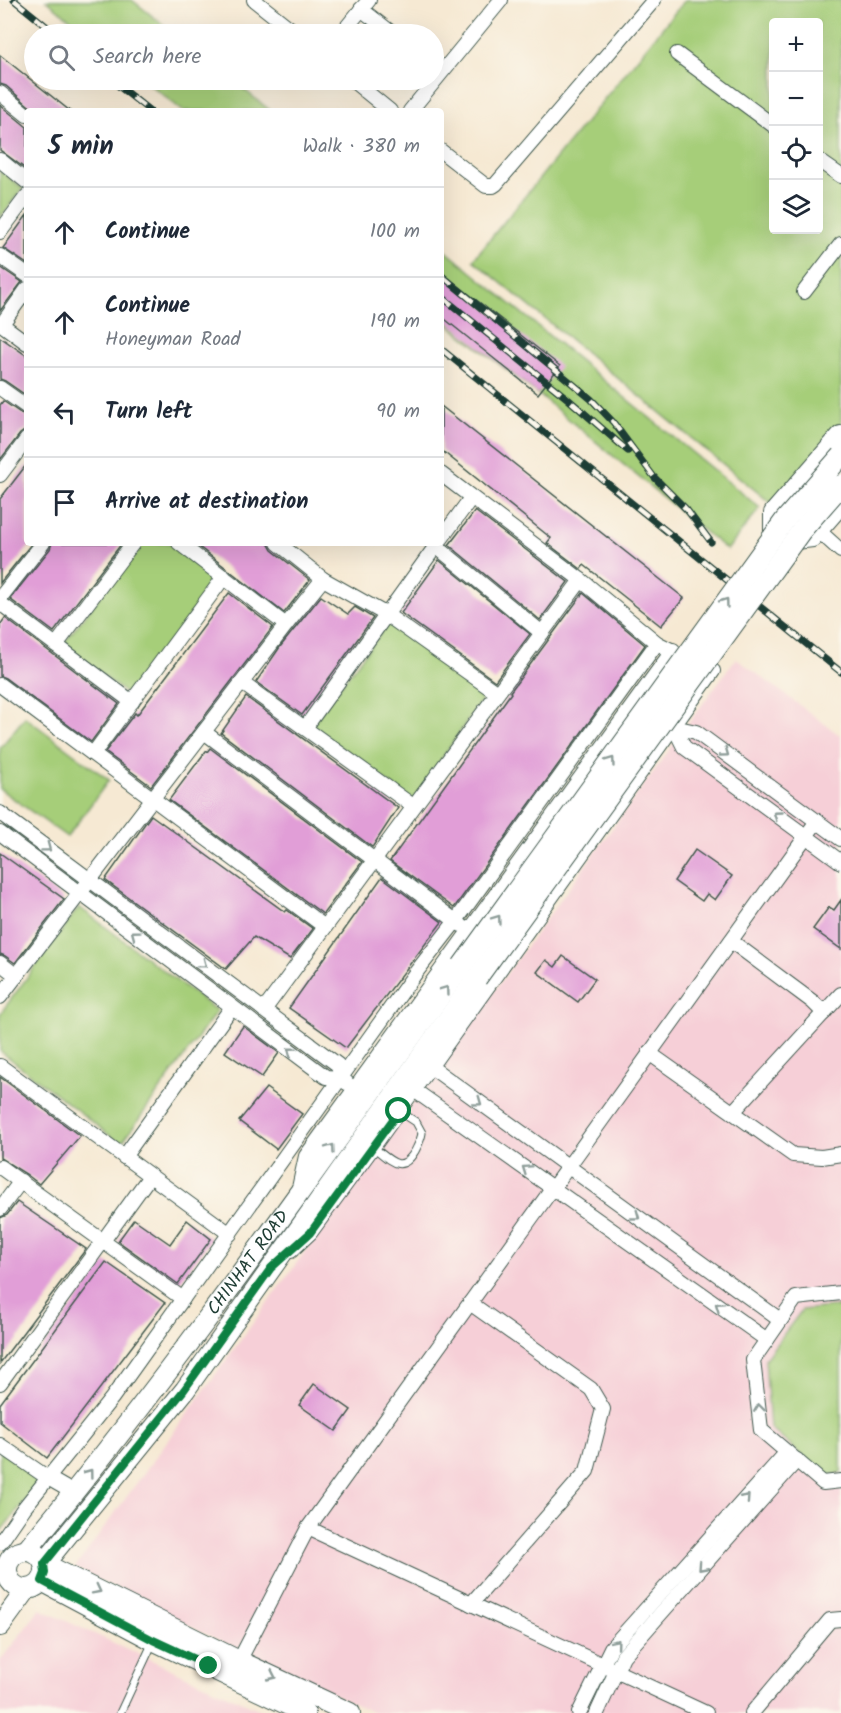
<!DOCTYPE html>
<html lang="en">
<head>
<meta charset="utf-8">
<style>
	:root { --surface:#fff; --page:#f6f6f7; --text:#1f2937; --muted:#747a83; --line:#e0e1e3 }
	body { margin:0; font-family:Kalam,sans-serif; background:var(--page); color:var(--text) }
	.controls { position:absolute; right:18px; top:18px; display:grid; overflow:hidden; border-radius:6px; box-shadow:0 6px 24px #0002 }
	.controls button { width:54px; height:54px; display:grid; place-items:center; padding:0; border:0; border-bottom:2px solid var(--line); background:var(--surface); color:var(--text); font:30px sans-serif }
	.stop { position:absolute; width:18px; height:18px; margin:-14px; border:4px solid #0b8043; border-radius:50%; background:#fff }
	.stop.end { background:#0b8043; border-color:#fff; box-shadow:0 2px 6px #0008 }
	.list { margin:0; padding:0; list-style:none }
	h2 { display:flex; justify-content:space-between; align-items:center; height:78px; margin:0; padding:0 24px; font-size:26px }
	h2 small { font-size:20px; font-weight:400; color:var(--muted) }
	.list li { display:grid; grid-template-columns:39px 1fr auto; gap:18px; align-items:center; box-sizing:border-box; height:90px; padding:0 24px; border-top:2px solid var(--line) }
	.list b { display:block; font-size:22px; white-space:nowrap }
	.list p { margin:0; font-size:20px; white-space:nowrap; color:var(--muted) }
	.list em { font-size:20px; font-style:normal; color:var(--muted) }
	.icon { flex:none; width:33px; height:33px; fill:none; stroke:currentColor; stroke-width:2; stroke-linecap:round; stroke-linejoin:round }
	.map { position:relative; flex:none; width:841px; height:1713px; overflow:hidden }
	.search { position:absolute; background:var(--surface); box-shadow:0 6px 24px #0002; left:24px; top:24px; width:420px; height:66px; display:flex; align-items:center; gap:15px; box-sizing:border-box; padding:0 21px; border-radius:33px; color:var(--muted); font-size:22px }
	.panel { position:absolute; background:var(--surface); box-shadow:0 6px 24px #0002; left:24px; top:108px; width:420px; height:438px; border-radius:6px }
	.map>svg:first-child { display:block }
	.built { fill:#f6cfd7 }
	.green { fill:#a6ce79; stroke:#628656; stroke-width:1.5; fill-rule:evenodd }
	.building { fill:#e19ed7 }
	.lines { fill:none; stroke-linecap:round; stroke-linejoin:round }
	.lane-casing { stroke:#3f574c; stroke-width:9 }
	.street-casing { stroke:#3f574c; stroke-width:16 }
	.secondary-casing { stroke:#3f574c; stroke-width:22 }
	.lane { stroke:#fff; stroke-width:7 }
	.street { stroke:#fff; stroke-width:14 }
	.secondary { stroke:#fff; stroke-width:20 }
	.rail-casing { stroke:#1f3d34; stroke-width:7 }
	.rail { stroke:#fbf7ec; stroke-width:4.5; stroke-dasharray:14; stroke-linecap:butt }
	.secondary-bridge-casing { stroke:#3f574c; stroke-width:22; stroke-linecap:butt }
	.secondary-bridge { stroke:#fff; stroke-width:20 }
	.oneway { stroke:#8f9e9a }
	.route { stroke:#0b8043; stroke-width:8 }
	.labels { text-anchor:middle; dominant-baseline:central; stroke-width:4.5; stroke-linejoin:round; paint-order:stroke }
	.street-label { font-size:18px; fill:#1f3d34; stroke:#fbf7ec }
</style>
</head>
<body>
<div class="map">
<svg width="841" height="1713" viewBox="0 0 841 1713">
	<rect width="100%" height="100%" fill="#fbf7ec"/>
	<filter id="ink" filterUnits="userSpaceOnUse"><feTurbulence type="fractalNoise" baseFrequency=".0167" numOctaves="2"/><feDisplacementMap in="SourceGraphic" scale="12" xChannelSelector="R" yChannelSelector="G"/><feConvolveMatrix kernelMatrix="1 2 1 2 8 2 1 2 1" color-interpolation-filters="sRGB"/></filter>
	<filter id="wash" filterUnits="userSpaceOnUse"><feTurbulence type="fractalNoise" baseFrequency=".008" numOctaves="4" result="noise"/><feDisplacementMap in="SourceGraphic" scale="24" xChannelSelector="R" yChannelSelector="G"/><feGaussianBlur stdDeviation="1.35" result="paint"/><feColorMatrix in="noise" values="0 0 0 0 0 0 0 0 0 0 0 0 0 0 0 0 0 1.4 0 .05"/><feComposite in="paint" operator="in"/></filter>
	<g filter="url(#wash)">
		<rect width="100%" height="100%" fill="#f6e9d3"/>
		<g class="built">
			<polygon points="736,658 841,736 841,1713 374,1713 236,1649 75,1568"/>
			<polygon points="40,1609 267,1713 0,1713 0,1661"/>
		</g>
		<g class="green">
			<polygon points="46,0 132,0 175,34 89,34"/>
			<path d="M685 0H841V426L772 504 473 260ZM774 22H818V230H774Z"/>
			<polygon points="144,80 232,80 271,111 183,111"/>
			<polygon points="0,171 23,188 0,218"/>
			<polygon points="441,247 760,508 727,550 538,394 441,319"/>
			<polygon points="141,543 170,543 217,579 130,697 63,644"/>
			<polygon points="390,621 486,694 413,801 310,725"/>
			<polygon points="25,717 109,780 67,837 0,789 0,748"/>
			<polygon points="79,907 217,1011 121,1144 0,1051 0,1014"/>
			<polygon points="841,1306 841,1473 825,1476 770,1428 765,1359 802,1310"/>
			<polygon points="0,1451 43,1479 0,1532"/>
		</g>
		<g id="blocks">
			<g class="building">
				<polygon points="0,55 70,111 35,111 6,86 0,84"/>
				<polygon points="0,105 27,127 27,170 0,150"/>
				<polygon points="27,215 27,264 3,248"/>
				<polygon points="0,267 22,282 0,311"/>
				<polygon points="441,272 560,366 538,394 441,316"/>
				<polygon points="0,337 27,356 27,396 5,381 0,379"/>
				<polygon points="3,401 22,414 27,416 27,429 20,434 0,460 0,405"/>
				<polygon points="441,406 684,598 661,626 584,565 581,569 547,543 551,538 441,450"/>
				<polygon points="27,464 27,543 32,543 0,583 0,499"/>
				<polygon points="475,511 568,582 540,620 449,545"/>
				<polygon points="52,543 122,543 54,632 10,599 50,549"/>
				<polygon points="194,543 268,543 272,550 310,580 284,613"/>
				<polygon points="439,560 530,634 495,681 401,613"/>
				<polygon points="229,593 273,627 151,786 105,752 135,713 137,715"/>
				<polygon points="583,593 645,645 454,908 390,861 511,693 510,692"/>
				<polygon points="321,596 348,614 355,607 373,618 302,715 256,682 280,647"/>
				<polygon points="5,618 119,704 91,742 5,678 0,676 0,625"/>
				<polygon points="246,697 398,808 373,846 372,847 221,733"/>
				<polygon points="210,748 362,862 323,914 169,800 206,751 207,752"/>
				<polygon points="151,815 285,912 287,910 313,929 290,959 254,937 226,969 105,880"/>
				<polygon points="695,850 732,876 715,900 707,894 702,901 674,881"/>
				<polygon points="0,853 64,899 15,963 5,956 0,954"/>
				<polygon points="382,877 442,922 346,1048 289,1008"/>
				<polygon points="841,900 841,949 813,929 829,907 834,910"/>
				<polygon points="563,956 595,979 578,1002 537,972 546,960 555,967"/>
				<polygon points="243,1026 279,1053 262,1077 225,1052"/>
				<polygon points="0,1077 80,1136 39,1184 26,1174 0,1158"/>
				<polygon points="266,1088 302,1114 276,1149 239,1121"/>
				<polygon points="17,1202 86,1249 0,1363 0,1218 7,1215"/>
				<polygon points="134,1219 170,1244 187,1220 211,1239 178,1284 118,1241"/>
				<polygon points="106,1262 165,1303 47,1458 0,1422 0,1404"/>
				<polygon points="314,1384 351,1410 336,1431 299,1405"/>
			</g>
		</g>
	</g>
	<g filter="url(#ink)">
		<use href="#blocks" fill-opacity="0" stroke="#3f574c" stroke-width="1.5"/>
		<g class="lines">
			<defs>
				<g id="lane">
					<path d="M373 1147C390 1160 401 1175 415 1151 418 1145 421 1140 422 1133L416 1122 399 1111"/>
					<polyline points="120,1713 153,1642"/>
				</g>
				<g id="street">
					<polyline points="254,0 297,34"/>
					<polyline points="361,9 393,34"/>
					<polyline points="341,34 369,0"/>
					<polyline points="677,54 774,126"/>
					<polyline points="352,80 390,111"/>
					<polyline points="0,93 27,115"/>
					<polyline points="410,111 501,0"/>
					<polyline points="441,151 486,186 493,186 496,184 654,0"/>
					<polyline points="0,160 27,182"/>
					<polyline points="818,160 841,176"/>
					<polyline points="0,232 27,196"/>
					<polyline points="0,256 27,275"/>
					<polyline points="804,292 841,244"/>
					<polyline points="0,323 27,343"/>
					<polyline points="2,324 27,289"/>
					<polyline points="0,388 27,407"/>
					<polyline points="0,475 27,439"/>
					<polyline points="820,532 841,551"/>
					<polyline points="441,539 471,498"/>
					<polyline points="179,543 286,625"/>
					<polyline points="278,543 323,579 387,615 497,693"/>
					<polyline points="788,543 813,540 841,508"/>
					<polyline points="436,546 542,633"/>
					<polyline points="0,598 43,543"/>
					<polyline points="0,603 132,702"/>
					<polyline points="56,645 133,543"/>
					<polyline points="242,683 413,806"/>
					<polyline points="0,685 325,927"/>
					<polyline points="674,727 684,747 841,862"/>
					<polyline points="674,727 696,732 841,839"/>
					<polyline points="305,728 438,543"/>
					<polyline points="204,732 461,925"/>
					<polyline points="93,754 224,577"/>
					<polyline points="0,813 338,1065 341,1078"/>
					<polyline points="0,833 326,1077 341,1078 347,1083"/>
					<polyline points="731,941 813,1002 824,1013"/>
					<polyline points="0,963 17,976"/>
					<polyline points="0,997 286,625 323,579"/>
					<polyline points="264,1010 581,580"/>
					<polyline points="649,1053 793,1155 822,1157 841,1154"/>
					<polyline points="0,1066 230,1234"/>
					<polyline points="431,1067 780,1320"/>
					<polyline points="414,1090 767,1340"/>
					<polyline points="733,1112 841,994"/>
					<polyline points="124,1157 232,1007"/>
					<polyline points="0,1167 183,1299"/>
					<polyline points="299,1188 306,1156 673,650"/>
					<polyline points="0,1209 21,1181"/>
					<polyline points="291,1251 310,1233 373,1147 713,671 657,643 581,580 441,474"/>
					<polyline points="841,1293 796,1298 753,1360 761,1430 823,1483 841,1481"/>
					<polyline points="470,1303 591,1389 603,1409 587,1471 471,1604"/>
					<polyline points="0,1383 150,1176"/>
					<polyline points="0,1445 48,1478 74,1493"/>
					<polyline points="308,1528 706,1713"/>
					<polyline points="0,1543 24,1508 112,1398 417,971 455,922 657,643"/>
					<polyline points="239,1661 308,1528 817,821"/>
					<polyline points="579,1713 611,1648 787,1452"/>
					<polyline points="597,1713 623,1656 797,1460"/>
					<polyline points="752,1713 830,1620 841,1619"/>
				</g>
				<g id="secondary">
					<polyline points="774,545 774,513 841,436"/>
					<path id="s1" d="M26 1551C181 1364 320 1163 462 966"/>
					<circle cx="26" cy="1570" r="19"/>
					<polyline points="42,1581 153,1640 305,1713"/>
					<polyline points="0,1626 27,1589"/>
					<polyline points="350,1713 239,1661 44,1564 185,1390 477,978"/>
				</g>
			</defs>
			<use href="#lane" class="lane-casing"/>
			<use href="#street" class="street-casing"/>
			<use href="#secondary" class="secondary-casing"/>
			<use href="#lane" class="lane"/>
			<use href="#street" class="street"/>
			<use href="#secondary" class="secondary"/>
			<defs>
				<g id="rail">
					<polyline points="14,0 56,34"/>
					<polyline points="111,80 150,111"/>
					<polyline points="441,275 591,399 613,422 654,477 687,510 711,542"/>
					<polyline points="441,296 568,399 628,451"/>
					<polyline points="441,349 841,672"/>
				</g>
			</defs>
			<use href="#rail" class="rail-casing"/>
			<use href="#rail" class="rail"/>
			<defs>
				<g id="secondary-bridge">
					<polyline points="462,966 785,520 841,456"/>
					<polyline points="477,978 801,531 841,485"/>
				</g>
			</defs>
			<use href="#secondary-bridge" class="secondary-bridge-casing"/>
			<use href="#secondary-bridge" class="secondary-bridge"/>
		</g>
		<defs><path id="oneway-chevron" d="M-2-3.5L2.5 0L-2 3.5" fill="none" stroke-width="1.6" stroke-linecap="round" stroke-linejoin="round" transform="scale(1.5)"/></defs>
		<g class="oneway">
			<use href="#oneway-chevron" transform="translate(725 602) rotate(-54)"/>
			<use href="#oneway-chevron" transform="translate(725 753) rotate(36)"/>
			<use href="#oneway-chevron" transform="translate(611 761) rotate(-54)"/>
			<use href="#oneway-chevron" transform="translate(777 815) rotate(-144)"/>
			<use href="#oneway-chevron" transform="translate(47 848) rotate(37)"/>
			<use href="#oneway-chevron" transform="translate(497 919) rotate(-54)"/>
			<use href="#oneway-chevron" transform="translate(135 934) rotate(-143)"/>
			<use href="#oneway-chevron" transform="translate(203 964) rotate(37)"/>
			<use href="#oneway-chevron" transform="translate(445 990) rotate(-54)"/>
			<use href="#oneway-chevron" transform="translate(291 1051) rotate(-143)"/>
			<use href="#oneway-chevron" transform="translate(478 1102) rotate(36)"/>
			<use href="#oneway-chevron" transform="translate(331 1148) rotate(-54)"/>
			<use href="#oneway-chevron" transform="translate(526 1169) rotate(-145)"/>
			<use href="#oneway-chevron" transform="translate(636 1216) rotate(36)"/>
			<use href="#oneway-chevron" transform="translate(719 1306) rotate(-145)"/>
			<use href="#oneway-chevron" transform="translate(759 1408) rotate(-97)"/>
			<use href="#oneway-chevron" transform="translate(89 1473) rotate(-53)"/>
			<use href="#oneway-chevron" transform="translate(746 1498) rotate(-48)"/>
			<use href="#oneway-chevron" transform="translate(702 1567) rotate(132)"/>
			<use href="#oneway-chevron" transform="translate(97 1590) rotate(27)"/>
			<use href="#oneway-chevron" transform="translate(616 1643) rotate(-50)"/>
			<use href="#oneway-chevron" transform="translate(272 1676) rotate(25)"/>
		</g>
	</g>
	<g class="lines" filter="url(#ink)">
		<polyline class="route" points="209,1666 153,1640 42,1581 45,1573 44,1564 184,1390 271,1268 310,1233 399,1111"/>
	</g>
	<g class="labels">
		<g class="street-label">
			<text stroke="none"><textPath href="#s1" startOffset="364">CHINHAT ROAD</textPath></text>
		</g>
	</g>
</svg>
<div class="controls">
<button>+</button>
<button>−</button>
<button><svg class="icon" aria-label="locate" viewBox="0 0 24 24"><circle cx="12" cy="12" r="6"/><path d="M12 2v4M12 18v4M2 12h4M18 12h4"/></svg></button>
<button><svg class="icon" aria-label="layers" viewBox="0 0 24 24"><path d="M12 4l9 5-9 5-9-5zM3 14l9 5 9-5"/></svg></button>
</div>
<div class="stop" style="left:399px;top:1111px"></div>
<div class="stop end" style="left:209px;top:1666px"></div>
<div class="search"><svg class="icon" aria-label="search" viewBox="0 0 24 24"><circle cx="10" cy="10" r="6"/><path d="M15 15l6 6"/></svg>Search here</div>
<section class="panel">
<h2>5 min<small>Walk · 380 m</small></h2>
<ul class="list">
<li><svg class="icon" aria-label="ahead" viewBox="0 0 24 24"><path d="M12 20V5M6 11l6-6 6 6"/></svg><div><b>Continue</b></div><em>100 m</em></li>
<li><svg class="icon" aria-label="ahead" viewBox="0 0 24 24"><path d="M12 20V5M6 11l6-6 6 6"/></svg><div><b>Continue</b><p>Honeyman Road</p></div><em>190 m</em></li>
<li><svg class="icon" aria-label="left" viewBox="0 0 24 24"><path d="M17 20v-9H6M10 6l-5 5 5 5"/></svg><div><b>Turn left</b></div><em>90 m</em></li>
<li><svg class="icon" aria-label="arrive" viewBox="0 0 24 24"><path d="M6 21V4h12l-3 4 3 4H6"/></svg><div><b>Arrive at destination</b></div></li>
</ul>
</section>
</div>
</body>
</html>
